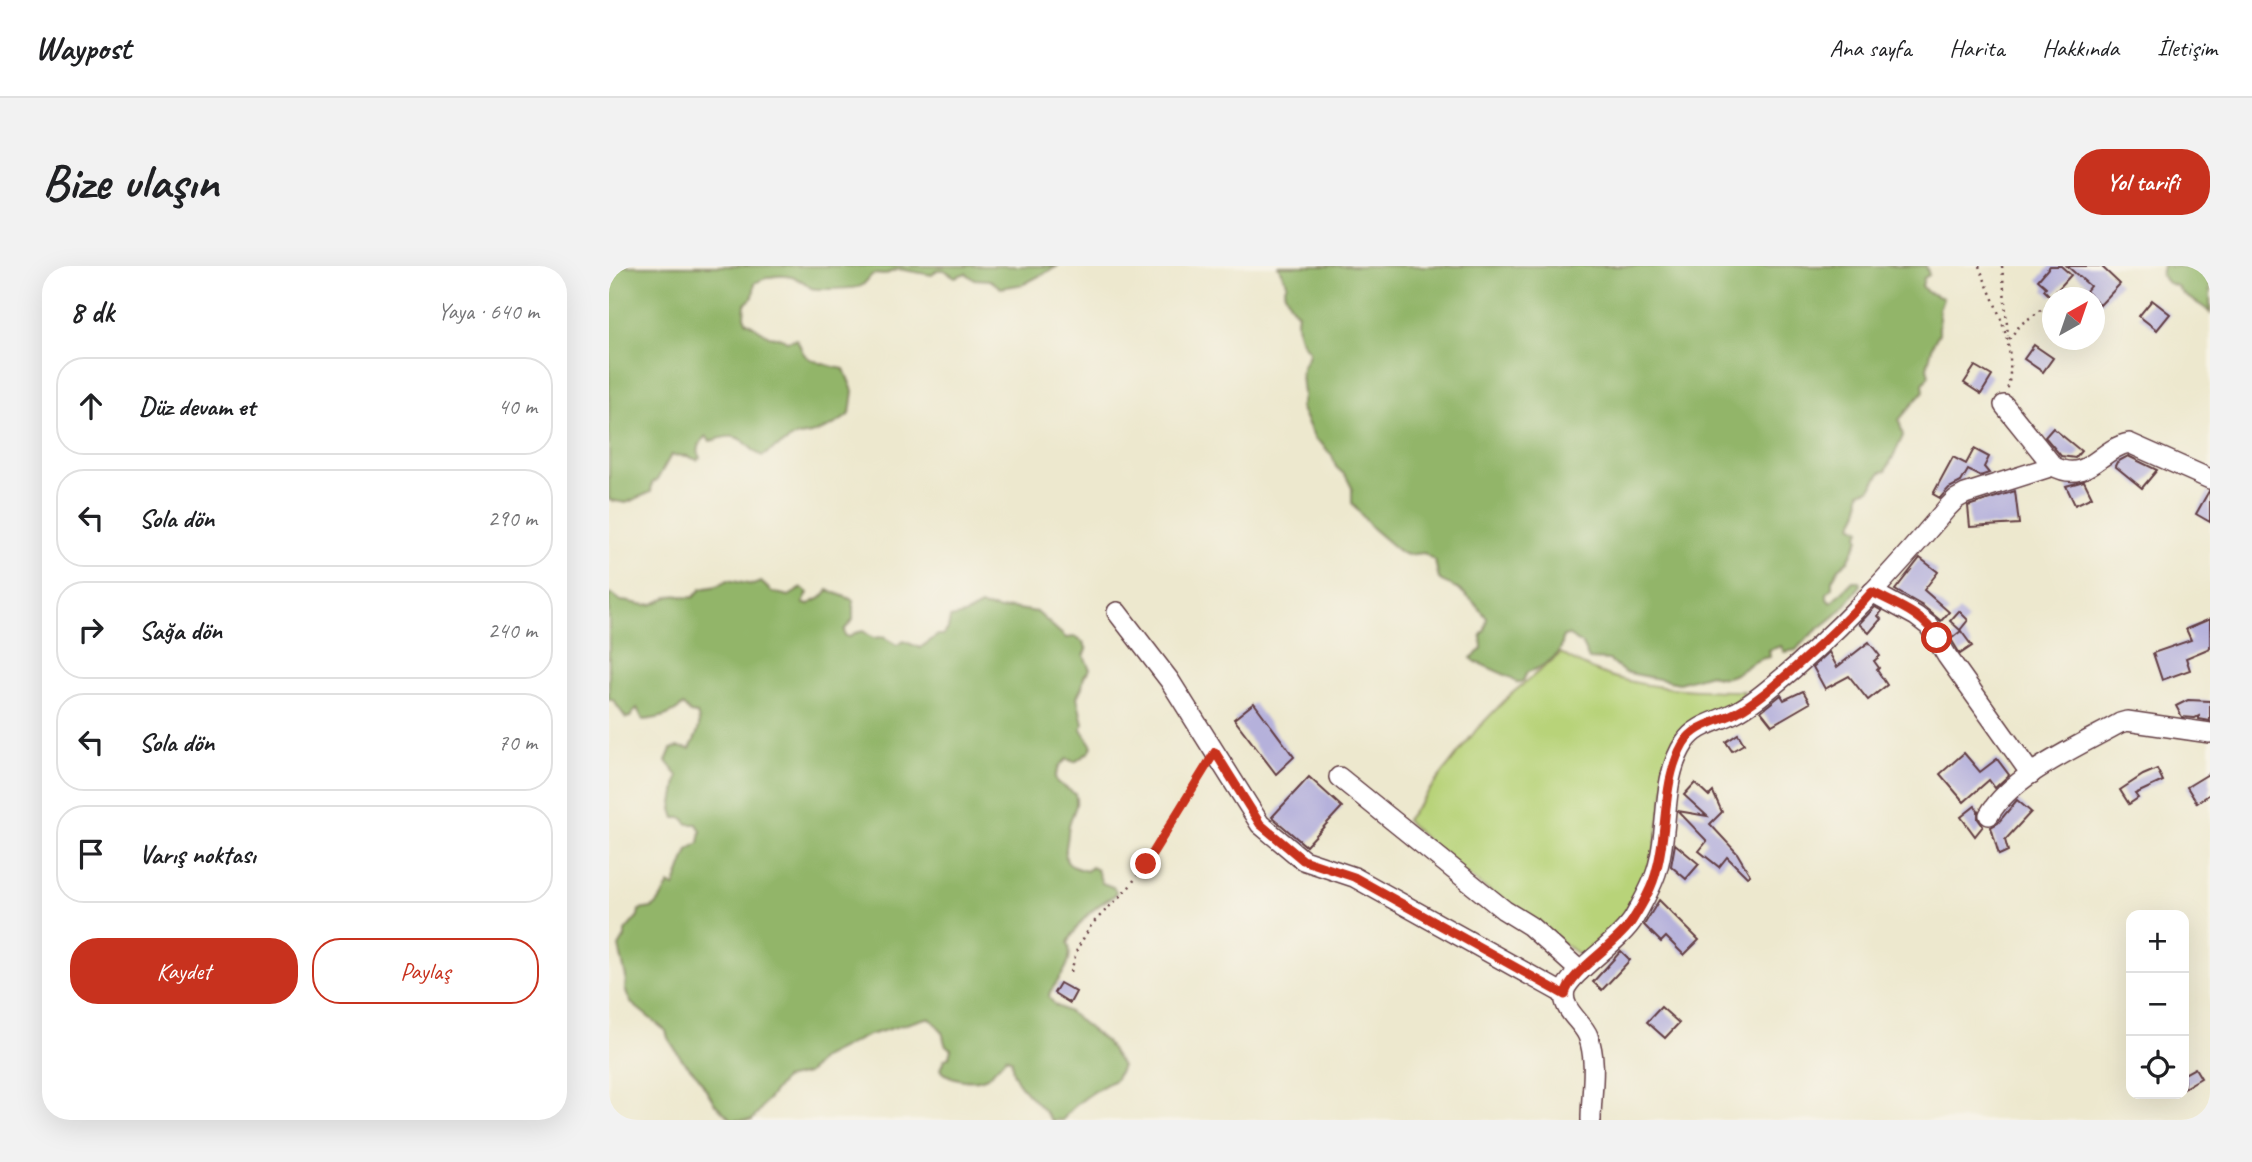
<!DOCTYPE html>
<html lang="tr">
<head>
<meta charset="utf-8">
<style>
	:root { --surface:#fff; --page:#f2f2f2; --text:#202124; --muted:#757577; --line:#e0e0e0; --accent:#c8321e }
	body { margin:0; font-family:Caveat,sans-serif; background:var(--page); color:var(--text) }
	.controls { position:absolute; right:21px; bottom:21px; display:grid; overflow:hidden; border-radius:14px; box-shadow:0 7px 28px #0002 }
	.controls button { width:63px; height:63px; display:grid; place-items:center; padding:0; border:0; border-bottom:2px solid var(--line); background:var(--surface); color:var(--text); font:35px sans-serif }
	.compass { position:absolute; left:1433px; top:21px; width:63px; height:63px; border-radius:50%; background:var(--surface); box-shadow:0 7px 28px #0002; rotate:40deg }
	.stop { position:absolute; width:21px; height:21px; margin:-16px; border:5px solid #c8321e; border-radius:50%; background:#fff }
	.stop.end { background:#c8321e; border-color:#fff; box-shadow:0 2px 7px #0008 }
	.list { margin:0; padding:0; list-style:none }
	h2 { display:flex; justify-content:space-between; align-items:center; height:91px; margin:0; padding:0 28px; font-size:30px }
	h2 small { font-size:23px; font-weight:400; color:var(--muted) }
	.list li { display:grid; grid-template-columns:46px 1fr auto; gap:21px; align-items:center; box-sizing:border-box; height:98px; margin:0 14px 14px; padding:0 14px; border:2px solid var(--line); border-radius:28px }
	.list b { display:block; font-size:26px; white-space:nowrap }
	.list em { font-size:23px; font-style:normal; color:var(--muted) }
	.actions { display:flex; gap:14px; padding:21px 28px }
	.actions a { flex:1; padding:16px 0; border:2px solid var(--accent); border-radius:28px; text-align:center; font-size:24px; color:var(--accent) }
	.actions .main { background:var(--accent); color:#fff }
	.icon { flex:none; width:38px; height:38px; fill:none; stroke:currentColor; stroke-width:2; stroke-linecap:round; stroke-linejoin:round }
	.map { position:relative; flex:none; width:1601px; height:854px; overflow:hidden; border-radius:28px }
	header { display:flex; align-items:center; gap:42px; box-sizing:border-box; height:98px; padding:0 35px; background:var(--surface); border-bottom:2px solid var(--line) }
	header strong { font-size:33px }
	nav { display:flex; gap:38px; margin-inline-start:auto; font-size:24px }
	.intro { display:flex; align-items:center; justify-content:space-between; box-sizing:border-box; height:168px; padding:0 42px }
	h1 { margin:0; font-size:49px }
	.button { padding:18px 32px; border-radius:28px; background:var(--accent); color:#fff; font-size:24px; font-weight:700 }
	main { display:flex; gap:42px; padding:0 42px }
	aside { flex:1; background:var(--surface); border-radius:28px; box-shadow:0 7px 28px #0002 }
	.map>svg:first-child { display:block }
	.green { fill:#b8d379; stroke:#817952; stroke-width:2 }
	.forest { fill:#92b569; stroke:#6e6a4a; stroke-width:2 }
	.building { fill:#b5b1db }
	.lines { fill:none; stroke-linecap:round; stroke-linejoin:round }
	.minor-casing { stroke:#623d43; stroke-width:22 }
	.path { stroke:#623d43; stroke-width:2.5; stroke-dasharray:2 5; stroke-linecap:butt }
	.minor { stroke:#fff; stroke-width:19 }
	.route { stroke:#c8321e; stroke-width:9 }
</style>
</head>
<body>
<header>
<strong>Waypost</strong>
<nav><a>Ana sayfa</a><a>Harita</a><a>Hakkında</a><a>İletişim</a></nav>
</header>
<div class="intro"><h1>Bize ulaşın</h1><a class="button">Yol tarifi</a></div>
<main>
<aside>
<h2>8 dk<small>Yaya · 640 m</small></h2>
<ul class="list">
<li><svg class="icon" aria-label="ahead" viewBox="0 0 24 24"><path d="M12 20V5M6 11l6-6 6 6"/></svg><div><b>Düz devam et</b></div><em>40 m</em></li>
<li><svg class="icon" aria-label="left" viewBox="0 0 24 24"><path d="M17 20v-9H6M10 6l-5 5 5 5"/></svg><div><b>Sola dön</b></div><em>290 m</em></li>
<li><svg class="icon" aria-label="right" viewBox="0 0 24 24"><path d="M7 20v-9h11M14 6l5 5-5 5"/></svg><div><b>Sağa dön</b></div><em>240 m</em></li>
<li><svg class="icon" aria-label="left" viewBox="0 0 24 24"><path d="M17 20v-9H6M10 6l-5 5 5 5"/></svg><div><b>Sola dön</b></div><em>70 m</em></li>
<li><svg class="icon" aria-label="arrive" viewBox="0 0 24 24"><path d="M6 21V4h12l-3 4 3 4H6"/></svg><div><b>Varış noktası</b></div></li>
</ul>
<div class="actions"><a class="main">Kaydet</a><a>Paylaş</a></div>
</aside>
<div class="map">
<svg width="1601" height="854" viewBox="0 0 1601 854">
	<rect width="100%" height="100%" fill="#f7f3e8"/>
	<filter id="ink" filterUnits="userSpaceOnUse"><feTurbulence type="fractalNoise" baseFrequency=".0143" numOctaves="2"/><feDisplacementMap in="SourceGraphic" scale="14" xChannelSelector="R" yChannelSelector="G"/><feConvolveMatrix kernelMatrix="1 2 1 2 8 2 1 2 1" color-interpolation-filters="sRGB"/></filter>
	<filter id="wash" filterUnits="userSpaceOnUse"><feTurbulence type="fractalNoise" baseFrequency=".00686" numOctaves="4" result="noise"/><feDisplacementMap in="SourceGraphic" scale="28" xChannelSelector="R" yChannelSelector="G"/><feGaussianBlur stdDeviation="1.57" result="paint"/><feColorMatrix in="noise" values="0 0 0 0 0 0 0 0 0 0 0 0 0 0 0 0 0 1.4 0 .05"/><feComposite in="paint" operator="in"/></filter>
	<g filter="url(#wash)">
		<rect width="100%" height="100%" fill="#ede8ce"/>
		<path class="green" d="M952 387C1005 422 1073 425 1135 425L1127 444 1077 459 1064 477 1043 598 1015 662 979 695 837 594 797 554 868 463 901 429Z"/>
		<g class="forest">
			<path d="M0 0H449L415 18 392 22 381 14 364 13 357 7 346 11 335 4H328L323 9 289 3 275 9 264 8C260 11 256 18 252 20 247 23 207 24 202 22 199 20 197 17 193 15 177 7 162 8 146 17L144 31 136 38 135 50 137 55 160 70 173 72 178 75 187 73C193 79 190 82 195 88 201 96 225 101 235 103L244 125 241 148C227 159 206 170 187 170 176 178 165 181 154 190 142 187 138 173 125 171 118 169 108 174 101 175L97 170C91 175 87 185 91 192L88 194 78 190 62 189 48 214 43 217 42 226 17 237 0 234Z"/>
			<path d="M669 0H1317L1320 9 1315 12 1313 20 1318 26 1334 32 1330 43V67L1324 78 1318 102 1320 109 1314 118 1315 125C1306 135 1298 144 1290 154L1294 170 1277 205 1272 206 1261 223 1251 226 1250 245 1243 259 1252 264 1249 268 1250 273 1239 295 1230 302 1223 314V322L1218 327V333L1222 337 1244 315H1251L1252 319C1244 328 1239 338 1230 346 1216 360 1200 367 1187 384L1175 386 1172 380 1160 384 1161 391C1136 393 1126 421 1101 408L1070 417 1015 406 1000 394 980 393 973 378 959 369 954 370C953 374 954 378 952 382 947 393 929 404 918 406L914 415 908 417 903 412 867 396 862 392 873 383 872 369 876 365 878 352C868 340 860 329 845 321 840 317 835 318 830 313L826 295 815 287 797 289 791 286 763 262 743 237V222L737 210 727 201 723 190 713 178 706 173 691 141C699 128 688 113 694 100 697 93 700 94 700 85 689 74 686 62 689 47L682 40 675 25 678 17Z"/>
			<path d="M1554 0H1601V47C1593 36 1575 34 1568 20L1559 17 1552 9Z"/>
			<path d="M119 314 144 319 152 316 163 326 180 330 193 322 199 327 194 337 198 339 212 332 219 324 244 334V354L235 364 236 370 241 371 246 367 254 365 264 372 274 371 288 379 295 375 311 382 329 369H334L339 363 341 352 355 349 372 340 392 344 402 342 428 346 457 372 466 371 475 377 478 384 475 390 481 403 475 410 473 421 468 431 474 458 472 463 483 480 481 485 466 496 458 493 451 499 446 511 448 516 466 528C470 541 463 546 460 559 459 564 459 570 458 575 454 596 456 600 478 605L482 601 488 604 493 617 504 621 507 625 506 629C484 641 470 655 459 677 466 696 451 711 441 726L440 731 446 739 460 746 497 776 513 800 506 814C492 820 461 840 454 854H442C430 834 400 819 403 794L397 791C394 795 382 808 378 811 365 818 340 814 331 803L335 794 340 791 342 783C332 778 337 773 332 764 329 760 325 756 320 752H317L257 770 213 792 198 808 175 813 143 854H123L106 838 89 810 72 792 59 772 57 765 22 737 16 723 17 711 10 681 16 671V665L29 650 30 644C34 643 38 643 42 642 51 639 55 625 60 618L65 621 79 584 90 577 92 565 88 558H79L74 552H66L63 543 69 510 57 495 62 483 69 481 81 483C86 471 94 461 88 448L81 447 74 439C64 449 48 453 34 454L28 442 21 451 17 452 4 434H0V329L3 328 12 335C23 335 35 342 47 337 52 335 56 331 63 330 71 328 76 333 85 331L92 323 108 320Z"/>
		</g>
		<g id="blocks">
			<g class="building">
				<polygon points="1441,0 1452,0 1462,9 1442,31 1435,24 1437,21 1429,14"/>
				<polygon points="1458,0 1492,0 1511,18 1491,39 1477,25 1481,20"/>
				<polygon points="1543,34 1561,48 1548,64 1530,50"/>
				<polygon points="1425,79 1444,92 1434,106 1415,93"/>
				<polygon points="1366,100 1383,110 1372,128 1355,117"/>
				<polygon points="1444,162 1472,185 1466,192 1452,190 1436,171"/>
				<polygon points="1365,183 1380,191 1375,201 1380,207 1371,210 1359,204 1352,216 1340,222 1331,232 1324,228 1344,191 1357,198"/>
				<polygon points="1519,190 1548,204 1533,222 1506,200 1508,196"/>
				<polygon points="1475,215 1483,231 1466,239 1457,220"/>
				<polygon points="1406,225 1410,258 1361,261 1359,240"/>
				<polygon points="1600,225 1601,225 1601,256 1587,248"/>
				<polygon points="1311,292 1329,306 1315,324 1340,346 1332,355 1314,340 1286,324"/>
				<polygon points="1266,341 1273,345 1269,350 1272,353 1260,367 1250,358"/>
				<polygon points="1350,345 1359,354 1351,364 1341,355"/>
				<polygon points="1601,353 1601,382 1577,392 1581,404 1553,414 1544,387 1582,374 1577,363"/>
				<polygon points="1352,365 1363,380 1351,388 1342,373"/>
				<polygon points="1260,376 1271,390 1265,395 1270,402 1268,404 1278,419 1259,434 1240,410 1216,423 1204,401 1220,386 1228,401"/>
				<polygon points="1194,425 1201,437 1163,459 1152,445 1172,429 1175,434"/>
				<polygon points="1579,434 1601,435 1601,455 1590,453 1590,450 1586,452 1573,451 1567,440"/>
				<polygon points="645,437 685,491 667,508 625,453"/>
				<polygon points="1129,468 1135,478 1123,485 1117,476"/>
				<polygon points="1355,487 1371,506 1388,493 1400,509 1386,522 1380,514 1355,536 1331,508"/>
				<polygon points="1548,503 1554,515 1526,528 1529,532 1520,538 1511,524 1534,509"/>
				<polygon points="1601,507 1601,528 1588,537 1578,521"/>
				<polygon points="700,511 733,541 697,580 663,551"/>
				<polygon points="1086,517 1100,530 1104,526 1113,546 1101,558 1128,587 1141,609 1138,611 1118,591 1110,601 1090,585 1098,575 1069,545 1098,550 1075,529"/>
				<polygon points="1408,534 1422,546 1396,574 1399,585 1390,589 1382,561 1389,557"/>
				<polygon points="1366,540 1369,544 1369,553 1374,560 1366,570 1352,551"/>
				<polygon points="1066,578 1090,598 1077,613 1062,600"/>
				<polygon points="1050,634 1090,674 1075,689 1057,671 1052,676 1035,659"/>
				<polygon points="1012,685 1021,694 993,724 984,716"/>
				<polygon points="451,717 467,726 461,737 445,727"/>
				<polygon points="1052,741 1070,757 1056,772 1038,756"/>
				<polygon points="1586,802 1592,812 1575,822 1575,808"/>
			</g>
		</g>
	</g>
	<g filter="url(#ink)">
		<use href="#blocks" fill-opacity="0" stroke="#623d43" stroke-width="2"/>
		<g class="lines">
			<defs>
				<g id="minor">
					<polyline points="1395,139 1444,200"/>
					<polyline points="1263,326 1307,350 1320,360 1338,390 1422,508"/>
					<polyline points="508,346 561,415 651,558 694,594 745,611 955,728"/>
					<polyline points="730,511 895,644 921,660 971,705"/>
					<path d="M1380 549C1403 509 1470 480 1511 457L1518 455 1601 467"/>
					<path d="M982 854C982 826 989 797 979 770 973 755 951 743 956 724 962 705 1011 676 1025 652 1033 637 1043 621 1048 604 1061 563 1051 513 1076 476 1087 459 1108 456 1125 447 1138 441 1149 432 1160 423 1226 370 1283 307 1338 242L1347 233 1356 228 1444 200C1478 219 1491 182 1520 177L1601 213"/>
				</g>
			</defs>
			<use href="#minor" class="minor-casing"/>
			<g class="path">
				<path d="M1370 0C1386 41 1410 80 1398 125"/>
				<polyline points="1393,0 1399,70"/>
				<polyline points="1450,32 1461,24"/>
				<polyline points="1400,73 1412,58 1444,36"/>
				<polyline points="462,706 468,683 483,658 522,619 596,501"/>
			</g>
			<use href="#minor" class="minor"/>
		</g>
	</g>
	<g class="lines" filter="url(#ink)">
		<path class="route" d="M537 598 606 486 651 558 694 594 745 611 956 729C960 705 1008 679 1023 655 1033 639 1044 621 1048 602 1059 562 1053 515 1074 478 1086 458 1110 456 1128 446 1148 435 1166 419 1183 404 1211 379 1238 354 1263 326 1286 338 1316 349 1328 372"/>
	</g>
</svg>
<div class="controls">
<button>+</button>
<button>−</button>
<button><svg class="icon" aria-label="locate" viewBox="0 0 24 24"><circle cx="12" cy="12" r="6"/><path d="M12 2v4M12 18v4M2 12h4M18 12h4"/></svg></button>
</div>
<svg class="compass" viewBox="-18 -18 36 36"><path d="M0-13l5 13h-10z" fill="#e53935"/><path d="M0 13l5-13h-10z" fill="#757577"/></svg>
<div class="stop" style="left:1328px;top:372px"></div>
<div class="stop end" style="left:537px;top:598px"></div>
</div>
</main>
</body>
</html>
